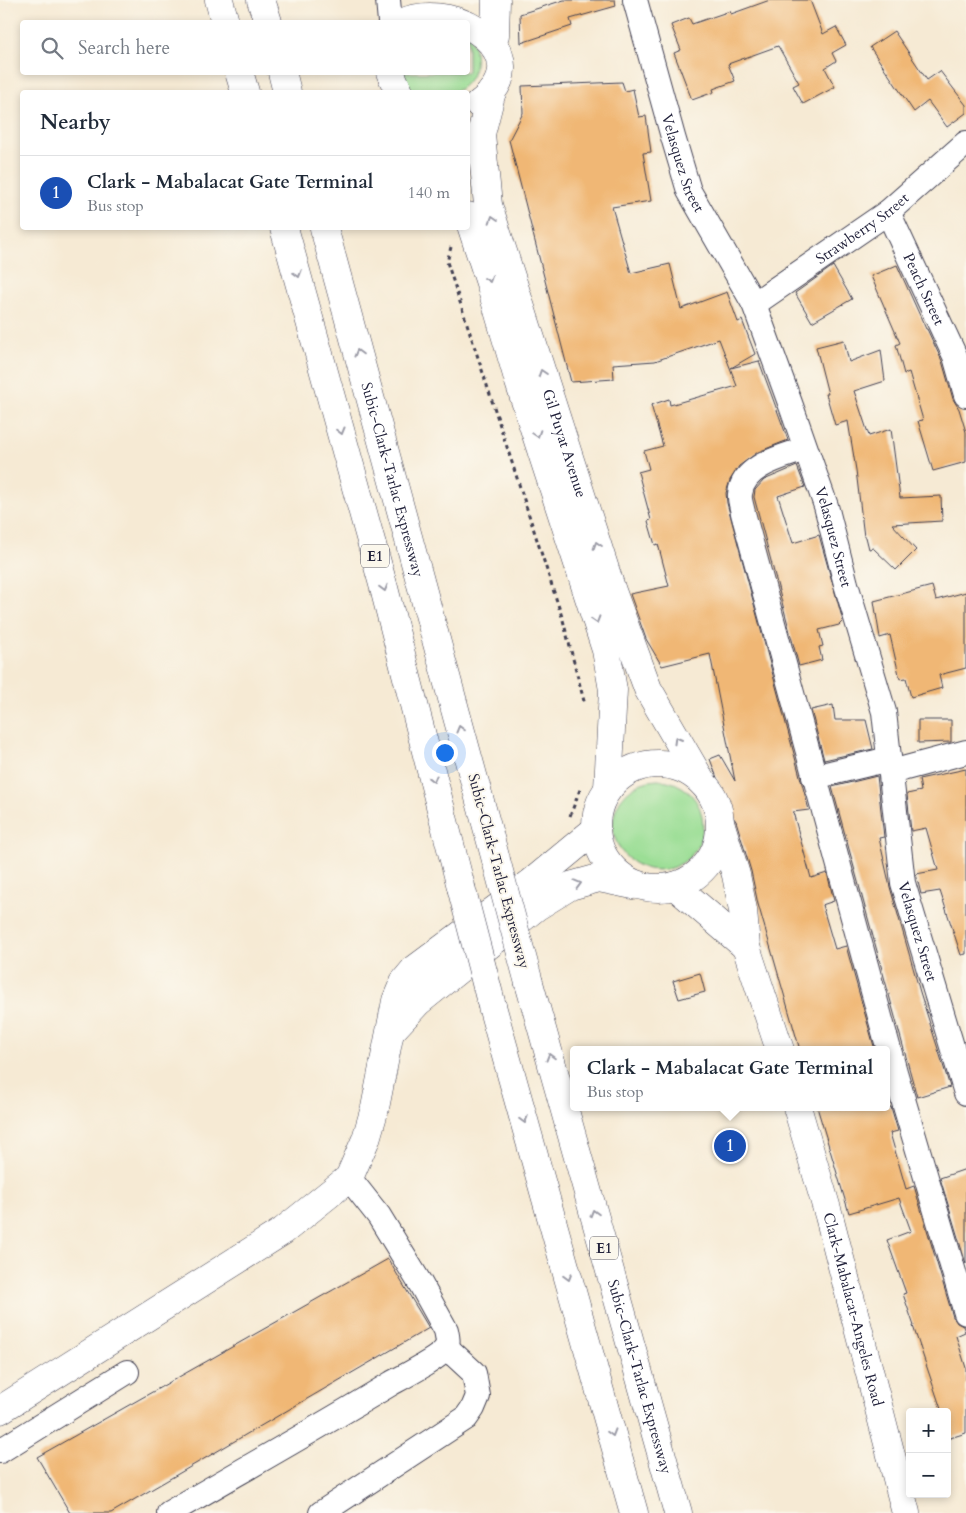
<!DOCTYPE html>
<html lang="en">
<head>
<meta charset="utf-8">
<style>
	:root { --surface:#fff; --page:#f6f6f7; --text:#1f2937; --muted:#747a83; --line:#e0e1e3; --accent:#0f766e }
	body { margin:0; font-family:Cardo,serif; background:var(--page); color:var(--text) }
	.controls { position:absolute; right:15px; bottom:15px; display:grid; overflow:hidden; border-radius:5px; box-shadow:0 2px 8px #0003 }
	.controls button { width:45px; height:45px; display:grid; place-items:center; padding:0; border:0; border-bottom:1px solid var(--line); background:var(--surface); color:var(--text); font:25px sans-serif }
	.you { position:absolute; left:444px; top:752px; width:18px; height:18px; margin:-12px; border:4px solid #fff; border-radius:50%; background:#1a73e8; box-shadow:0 0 0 8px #1a73e833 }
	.badge { display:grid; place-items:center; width:32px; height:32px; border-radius:50%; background:var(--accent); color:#fff; font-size:16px; font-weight:700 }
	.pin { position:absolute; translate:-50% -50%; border:2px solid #fff; box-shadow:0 1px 5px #0006 }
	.popup { position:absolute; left:570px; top:1046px; width:320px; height:65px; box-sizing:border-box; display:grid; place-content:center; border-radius:5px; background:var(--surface); filter:drop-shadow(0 1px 4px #0005); font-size:16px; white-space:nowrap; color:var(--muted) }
	.popup b { font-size:19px; color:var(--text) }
	.popup::after { content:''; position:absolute; left:50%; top:100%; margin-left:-10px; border:10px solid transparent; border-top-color:var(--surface) }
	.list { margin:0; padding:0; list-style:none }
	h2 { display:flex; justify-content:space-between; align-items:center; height:65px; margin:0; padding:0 20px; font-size:21px }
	h2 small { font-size:16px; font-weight:400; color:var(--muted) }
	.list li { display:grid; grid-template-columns:32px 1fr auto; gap:15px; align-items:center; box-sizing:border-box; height:75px; padding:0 20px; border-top:1px solid var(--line) }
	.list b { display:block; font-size:19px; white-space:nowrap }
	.list p { margin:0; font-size:16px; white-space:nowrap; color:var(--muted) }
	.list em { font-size:16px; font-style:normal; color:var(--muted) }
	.icon { flex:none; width:28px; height:28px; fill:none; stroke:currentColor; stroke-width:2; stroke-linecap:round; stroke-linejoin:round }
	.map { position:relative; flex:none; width:966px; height:1513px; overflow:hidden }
	.search { position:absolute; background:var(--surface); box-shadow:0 2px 8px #0003; left:20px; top:20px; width:450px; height:55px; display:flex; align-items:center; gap:12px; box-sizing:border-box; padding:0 18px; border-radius:5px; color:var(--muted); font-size:19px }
	.panel { position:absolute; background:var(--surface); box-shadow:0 2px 8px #0003; left:20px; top:90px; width:450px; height:140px; border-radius:5px }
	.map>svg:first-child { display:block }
	.green { fill:#9bde95; stroke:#5e8068 }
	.building { fill:#f0b774 }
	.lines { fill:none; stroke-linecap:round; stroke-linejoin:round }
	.minor-casing { stroke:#424052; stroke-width:26 }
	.major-casing { stroke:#424052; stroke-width:29 }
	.highway-casing { stroke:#424052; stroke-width:29 }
	.path { stroke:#424052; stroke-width:3; stroke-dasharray:4 4; stroke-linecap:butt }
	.minor { stroke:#fff; stroke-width:24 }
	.major { stroke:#fff; stroke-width:28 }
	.highway { stroke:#fff; stroke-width:28 }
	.highway-bridge-casing { stroke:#424052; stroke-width:29; stroke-linecap:butt }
	.highway-bridge { stroke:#fff; stroke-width:28 }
	.oneway { stroke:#9c9ca7 }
	.labels { text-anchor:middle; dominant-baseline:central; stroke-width:4; stroke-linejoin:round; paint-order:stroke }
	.shield { fill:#fbf7ec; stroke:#636270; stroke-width:1 }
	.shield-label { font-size:14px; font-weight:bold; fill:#22223b }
	.street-label { font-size:15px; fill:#22223b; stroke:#fbf7ec }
</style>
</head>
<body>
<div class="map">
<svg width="966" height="1513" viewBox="0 0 966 1513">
	<rect width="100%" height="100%" fill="#fbf7ec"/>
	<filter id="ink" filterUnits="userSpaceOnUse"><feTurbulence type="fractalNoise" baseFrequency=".02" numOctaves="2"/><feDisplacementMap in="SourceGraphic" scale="10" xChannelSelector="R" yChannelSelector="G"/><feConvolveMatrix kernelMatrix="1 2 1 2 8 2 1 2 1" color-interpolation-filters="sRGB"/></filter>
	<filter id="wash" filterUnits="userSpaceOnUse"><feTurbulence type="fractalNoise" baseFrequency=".0096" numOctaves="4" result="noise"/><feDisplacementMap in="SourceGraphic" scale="20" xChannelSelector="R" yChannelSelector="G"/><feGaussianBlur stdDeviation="1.12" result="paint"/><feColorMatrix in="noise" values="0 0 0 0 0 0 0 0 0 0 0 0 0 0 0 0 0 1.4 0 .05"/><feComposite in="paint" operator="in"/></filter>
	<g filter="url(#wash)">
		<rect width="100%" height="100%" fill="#f6ead4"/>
		<g class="green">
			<path d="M468 34C481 52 477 81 456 91 450 94 440 92 433 92 429 92 422 94 418 92 409 90 404 80 400 73L468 72Z"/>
			<circle cx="658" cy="825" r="45"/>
		</g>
		<g id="blocks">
			<g class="building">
				<polygon points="564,0 615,0 616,6 570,19 572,26 521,43 520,14"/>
				<polygon points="770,0 810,0 823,34 836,27 846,45 832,53 836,61 825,68 835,87 803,104 793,86 799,83 778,46 728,64 735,81 713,89 714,92 692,100 674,53 681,50 671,25 689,18 692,24 730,11 731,14"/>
				<polygon points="894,31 927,80 940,71 966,105 966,113 947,127 928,101 914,112 870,47"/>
				<polygon points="622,82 625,91 633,89 639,117 646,116 651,152 643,153 651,201 612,207 631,273 670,264 681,309 727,292 738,322 742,320 755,354 731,368 759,361 788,440 758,452 739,466 730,480 726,493 727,503 809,810 793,812 811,878 827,873 834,901 822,905 835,949 846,946 875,1050 800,1050 758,904 751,871 736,821 730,813 710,759 720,755 735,781 710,654 662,666 646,639 630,594 669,586 658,544 655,545 648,521 651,520 638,472 649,469 644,451 663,446 651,405 669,399 670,405 737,386 719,339 655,361 613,364 614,379 571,382 509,140 523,113 522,86"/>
				<polygon points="897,265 926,329 927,329 942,361 953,399 959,409 966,432 966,462 933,471 918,421 923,420 909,372 904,374 896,345 900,343 871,276"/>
				<polygon points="833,266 852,299 812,322 795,293"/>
				<polygon points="844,340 849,362 881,350 885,381 854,391 869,436 891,429 900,498 941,496 942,521 892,524 916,550 896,570 873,548 869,549 866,537 864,537 856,470 848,421 835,425 826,394 828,394 816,347"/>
				<polygon points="797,466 805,487 778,496 793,543 819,535 843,621 839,625 819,630 823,646 819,647 822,660 799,666 754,497 755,490 764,480"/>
				<polygon points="932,586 936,600 966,592 966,668 939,675 942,688 911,697 906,678 900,679 890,635 880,638 874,601"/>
				<polygon points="833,705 835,720 866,720 873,749 824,760 811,710"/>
				<polygon points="918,720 951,720 951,742 918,743"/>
				<polygon points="966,769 966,954 961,955 940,891 921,894 916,874 938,870 926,828 911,831 907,794 921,791 919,779"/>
				<polygon points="877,776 884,837 879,838 890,887 920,992 950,1087 917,1097 832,787"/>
				<polygon points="700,973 705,992 679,999 673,981"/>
				<polygon points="817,1107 891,1107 898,1131 890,1133 906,1189 914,1186 953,1317 957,1323 963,1326 965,1332 956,1336 966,1368 966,1433 947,1439 947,1412 942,1412 913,1326 914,1326 903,1294 906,1293 887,1240 911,1231 899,1198 849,1213"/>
				<polygon points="966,1169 966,1264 940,1178"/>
				<polygon points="388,1259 429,1328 111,1513 70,1513 37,1457"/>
			</g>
		</g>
	</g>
	<g filter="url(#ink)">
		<use href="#blocks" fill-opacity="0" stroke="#424052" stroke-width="1"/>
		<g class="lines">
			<defs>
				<g id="minor">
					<polyline points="388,0 390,22"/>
					<path id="s1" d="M635 0 673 137 689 191 754 304 790 403 826 506 846 584 884 712 903 883 966 1093"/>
					<path id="s2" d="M888 212 955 356 966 395"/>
					<path id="s3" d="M754 304 888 212 966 143"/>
					<path d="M805 449C783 457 743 465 740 494 739 500 742 507 743 513L895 1072 966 1313"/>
					<polyline points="891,772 966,752"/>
					<polyline points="814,777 889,759"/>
					<polyline points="0,1451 127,1372"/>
					<path d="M169 1513C243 1470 318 1428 392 1383 403 1377 441 1357 446 1348 449 1343 447 1335 446 1330L420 1283 379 1216 349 1178"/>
					<polyline points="321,1513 466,1418 473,1408 478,1396 474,1373 447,1348"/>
				</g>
				<g id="major">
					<path d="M403 22C459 0 541 56 479 104"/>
					<polyline points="495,35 496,0"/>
					<polyline points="390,72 399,92"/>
					<path id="s4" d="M492 91 481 134 488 205 612 591 648 689 702 782"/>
					<polyline points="468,216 490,283 519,382 606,650 613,690 608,789"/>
					<circle cx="658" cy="826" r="62"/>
					<polyline points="721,825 736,875 743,910 746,947 780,1050"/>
					<polyline points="675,886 746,947"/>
					<polyline points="392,1030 418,1002 536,907 570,886 599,878 633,885"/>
					<path id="s5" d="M797 1107 829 1216 906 1513"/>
					<polyline points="0,1410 283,1231 349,1178 366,1139 375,1108 396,1001 404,982 414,970 531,883 595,830"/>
				</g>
				<g id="highway">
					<polyline points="219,0 225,22"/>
					<polyline points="261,0 268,22"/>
					<polyline points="239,72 245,92"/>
					<polyline points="282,72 287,92"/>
					<polyline points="284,228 384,588 461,887"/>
					<path id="s6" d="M324 228 496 860"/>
					<path id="s7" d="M529 983 678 1513"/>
					<polyline points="492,1006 634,1513"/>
				</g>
			</defs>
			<use href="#minor" class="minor-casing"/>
			<use href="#major" class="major-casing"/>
			<use href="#highway" class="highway-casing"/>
			<g class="path">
				<polyline points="451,247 447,262 563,620 585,705"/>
				<polyline points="570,816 581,787"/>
			</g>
			<use href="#minor" class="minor"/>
			<use href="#major" class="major"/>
			<use href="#highway" class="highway"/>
			<defs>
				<g id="highway-bridge">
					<polyline points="496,860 529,983"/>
					<polyline points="461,887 492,1006"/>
				</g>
			</defs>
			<use href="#highway-bridge" class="highway-bridge-casing"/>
			<use href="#highway-bridge" class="highway-bridge"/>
		</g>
		<defs><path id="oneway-chevron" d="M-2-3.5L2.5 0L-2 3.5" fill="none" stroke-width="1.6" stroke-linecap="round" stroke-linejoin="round" transform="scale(1.25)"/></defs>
		<g class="oneway">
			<use href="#oneway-chevron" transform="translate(493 219) rotate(-108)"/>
			<use href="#oneway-chevron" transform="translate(298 274) rotate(74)"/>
			<use href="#oneway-chevron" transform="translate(489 279) rotate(72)"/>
			<use href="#oneway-chevron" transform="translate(358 353) rotate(-105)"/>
			<use href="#oneway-chevron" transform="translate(542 373) rotate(-108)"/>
			<use href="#oneway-chevron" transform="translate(341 431) rotate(75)"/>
			<use href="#oneway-chevron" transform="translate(537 434) rotate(72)"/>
			<use href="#oneway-chevron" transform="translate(597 545) rotate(-108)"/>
			<use href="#oneway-chevron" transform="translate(384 588) rotate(75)"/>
			<use href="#oneway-chevron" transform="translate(596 620) rotate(73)"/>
			<use href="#oneway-chevron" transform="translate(460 729) rotate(-105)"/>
			<use href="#oneway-chevron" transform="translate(677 740) rotate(-120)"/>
			<use href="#oneway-chevron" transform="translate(433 779) rotate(76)"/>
			<use href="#oneway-chevron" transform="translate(578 884) rotate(-15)"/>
			<use href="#oneway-chevron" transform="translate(550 1057) rotate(-106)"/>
			<use href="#oneway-chevron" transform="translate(524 1120) rotate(74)"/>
			<use href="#oneway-chevron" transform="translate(594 1213) rotate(-106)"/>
			<use href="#oneway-chevron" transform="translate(568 1277) rotate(74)"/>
			<use href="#oneway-chevron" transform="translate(612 1433) rotate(74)"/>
		</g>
	</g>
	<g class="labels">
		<g class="shield">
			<rect x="361" y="544.5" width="28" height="23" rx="4"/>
			<rect x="590" y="1236.5" width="28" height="23" rx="4"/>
		</g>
		<g class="shield-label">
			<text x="375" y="556">E1</text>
			<text x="604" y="1248">E1</text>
		</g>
		<g class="street-label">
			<text stroke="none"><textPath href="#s1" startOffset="170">Velasquez Street</textPath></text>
			<text stroke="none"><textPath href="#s3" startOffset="132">Strawberry Street</textPath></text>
			<text stroke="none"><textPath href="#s2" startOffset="85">Peach Street</textPath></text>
			<text stroke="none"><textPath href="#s4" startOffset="366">Gil Puyat Avenue</textPath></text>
			<text stroke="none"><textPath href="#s6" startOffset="261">Subic-Clark-Tarlac Expressway</textPath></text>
			<text stroke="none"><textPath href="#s1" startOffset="575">Velasquez Street</textPath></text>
			<text transform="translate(499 871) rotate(75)">Subic-Clark-Tarlac Expressway</text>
			<text stroke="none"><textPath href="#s1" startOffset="980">Velasquez Street</textPath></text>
			<text stroke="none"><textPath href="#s5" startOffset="210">Clark-Mabalacat-Angeles Road</textPath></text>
			<text stroke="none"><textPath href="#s7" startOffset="409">Subic-Clark-Tarlac Expressway</textPath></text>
		</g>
	</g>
</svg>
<div class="controls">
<button>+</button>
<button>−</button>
</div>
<div class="you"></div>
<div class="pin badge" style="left:730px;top:1146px;background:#1a4fb4">1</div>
<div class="popup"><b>Clark - Mabalacat Gate Terminal</b>Bus stop</div>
<div class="search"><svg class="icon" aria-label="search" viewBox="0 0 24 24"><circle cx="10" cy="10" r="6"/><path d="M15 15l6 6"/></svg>Search here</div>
<section class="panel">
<h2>Nearby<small></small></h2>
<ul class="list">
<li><span class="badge" style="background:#1a4fb4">1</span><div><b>Clark - Mabalacat Gate Terminal</b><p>Bus stop</p></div><em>140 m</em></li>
</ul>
</section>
</div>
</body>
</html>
